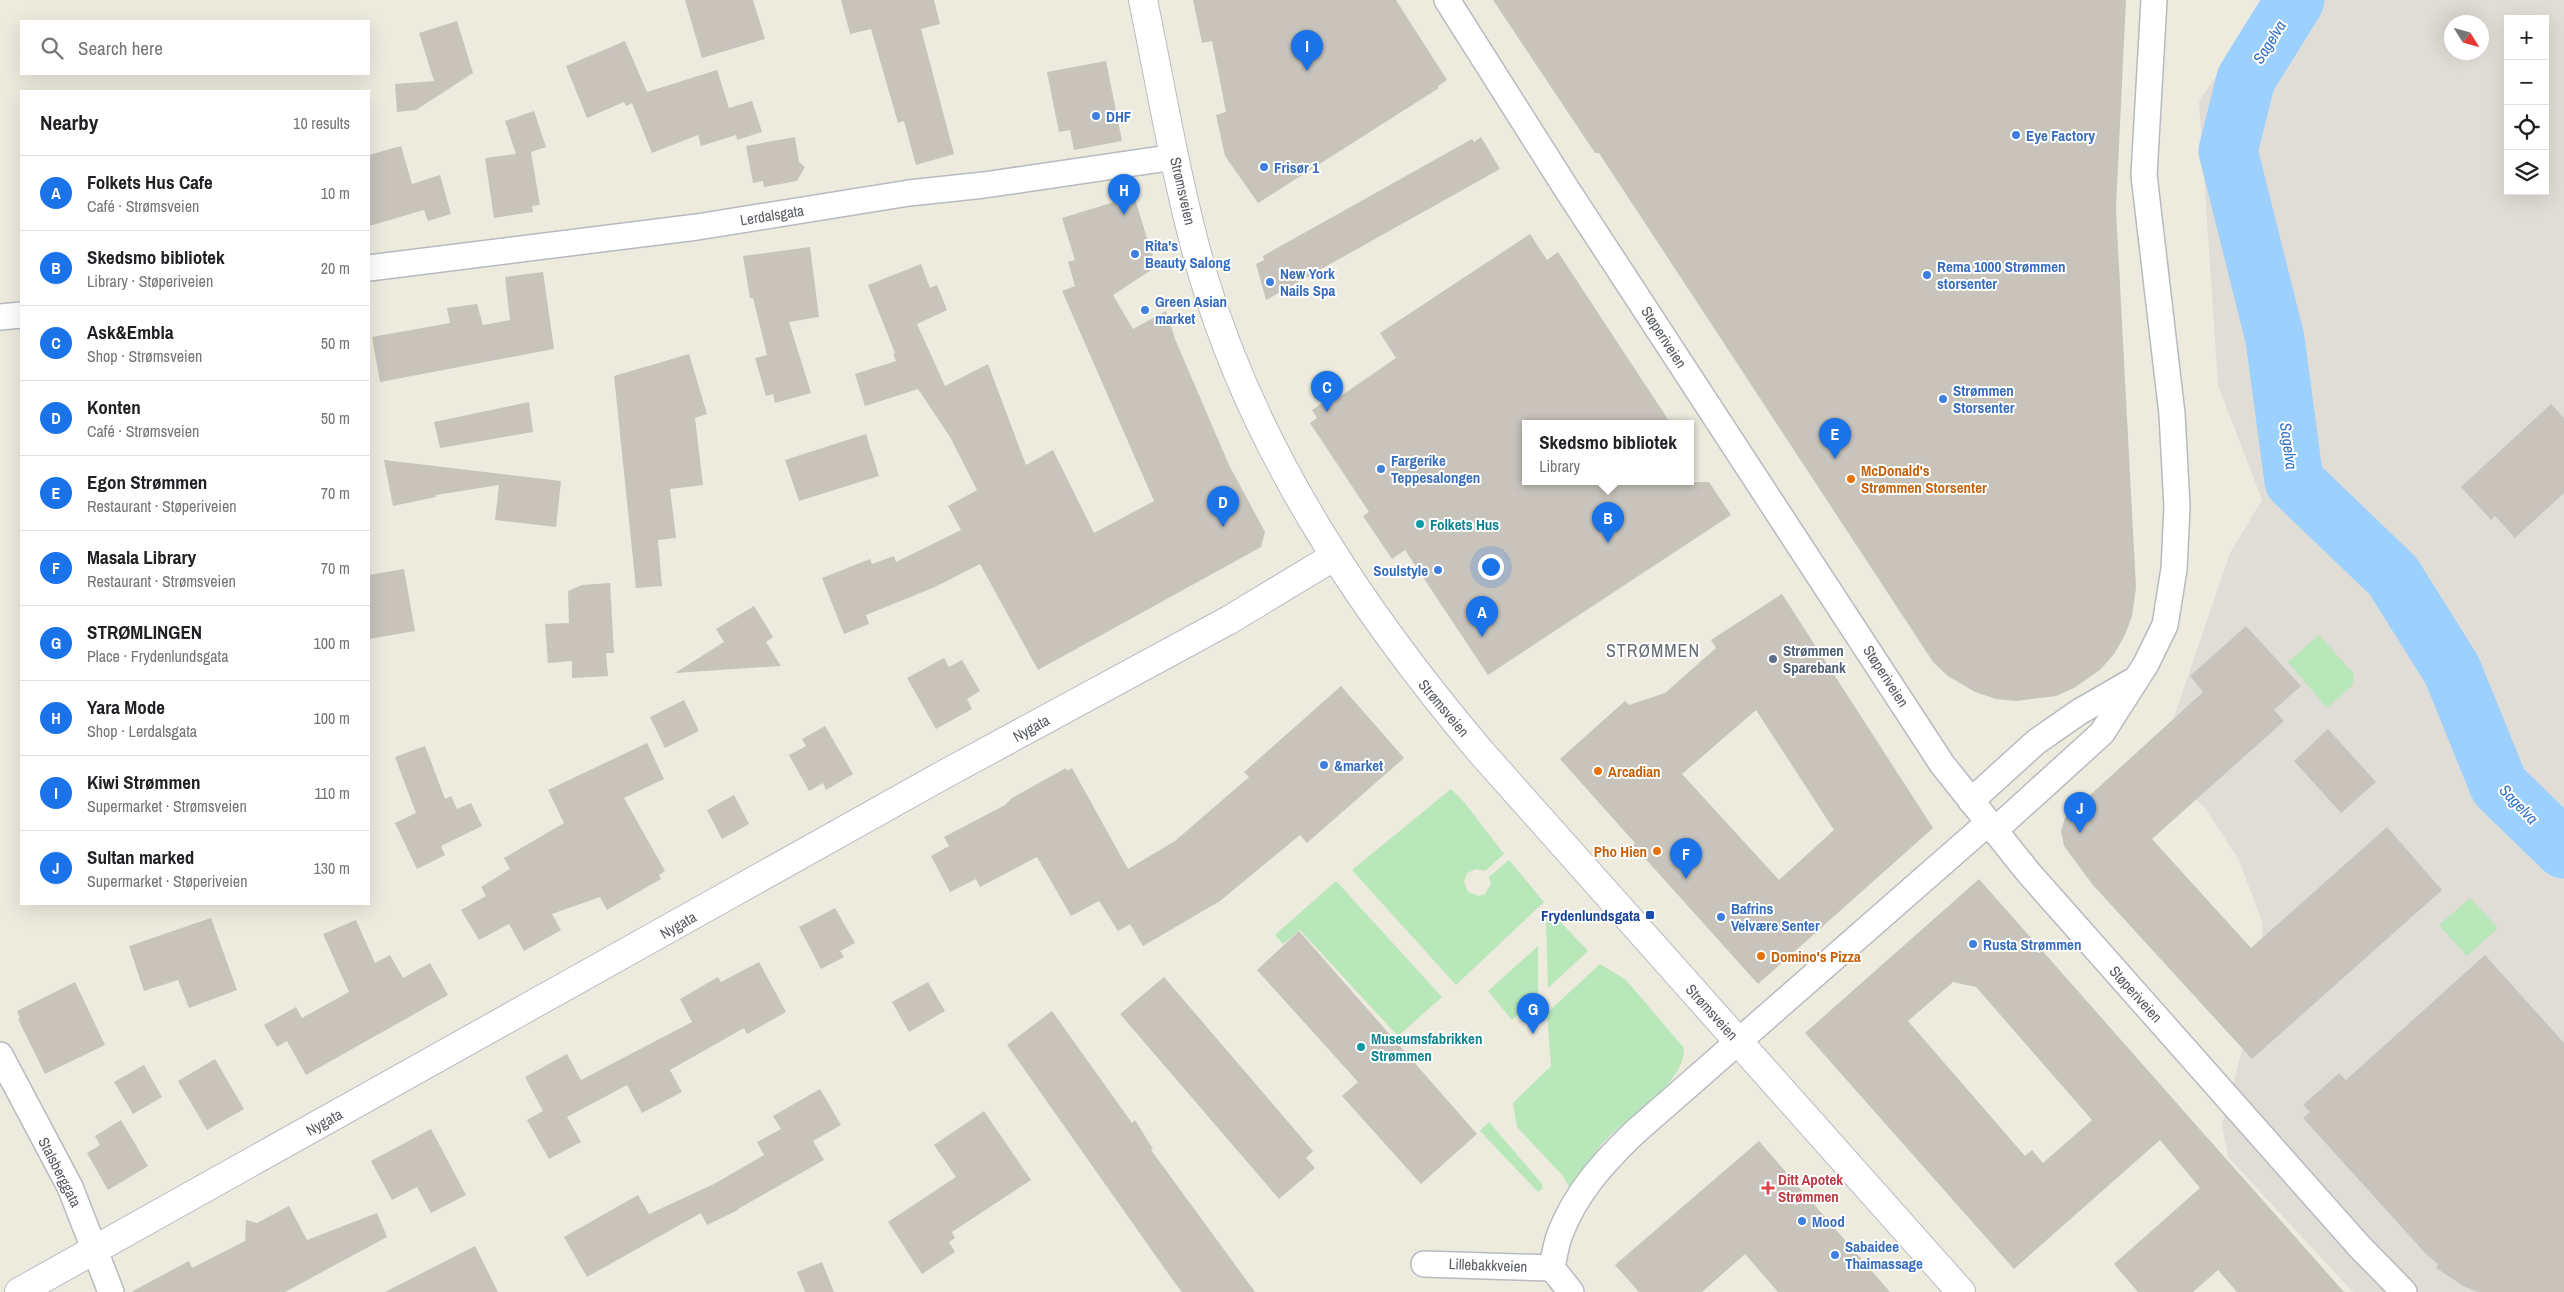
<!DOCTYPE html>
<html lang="en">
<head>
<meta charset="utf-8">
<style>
	:root { --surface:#fff; --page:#f6f6f6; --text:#202124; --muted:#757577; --line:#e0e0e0; --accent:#1a73e8 }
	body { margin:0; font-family:"Archivo Narrow",sans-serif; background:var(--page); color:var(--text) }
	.controls { position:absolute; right:15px; top:15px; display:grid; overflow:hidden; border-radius:0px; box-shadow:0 5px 20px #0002 }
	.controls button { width:45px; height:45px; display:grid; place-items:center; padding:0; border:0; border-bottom:1px solid var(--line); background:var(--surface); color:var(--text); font:25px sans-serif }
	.compass { position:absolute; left:2444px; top:15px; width:45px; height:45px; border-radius:50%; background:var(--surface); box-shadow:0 5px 20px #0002; rotate:127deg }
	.you { position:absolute; left:1490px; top:566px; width:18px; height:18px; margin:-12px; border:4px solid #fff; border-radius:50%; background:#1a73e8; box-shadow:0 0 0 8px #1a73e833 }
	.badge { display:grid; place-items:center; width:32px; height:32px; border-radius:50%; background:var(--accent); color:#fff; font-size:16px; font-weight:700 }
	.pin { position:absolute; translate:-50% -41px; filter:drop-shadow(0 1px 2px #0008) }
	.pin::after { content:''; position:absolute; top:26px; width:18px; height:15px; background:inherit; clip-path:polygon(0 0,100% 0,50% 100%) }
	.popup { position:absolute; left:1522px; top:420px; width:172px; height:65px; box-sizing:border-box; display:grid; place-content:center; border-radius:0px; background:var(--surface); filter:drop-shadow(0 1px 4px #0005); font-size:16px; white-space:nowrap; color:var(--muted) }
	.popup b { font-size:19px; color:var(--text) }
	.popup::after { content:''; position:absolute; left:50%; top:100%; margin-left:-10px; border:10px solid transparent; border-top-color:var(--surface) }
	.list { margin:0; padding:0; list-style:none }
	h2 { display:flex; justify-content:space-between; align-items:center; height:65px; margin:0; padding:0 20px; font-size:21px }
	h2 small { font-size:16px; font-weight:400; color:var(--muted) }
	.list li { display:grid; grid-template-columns:32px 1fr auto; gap:15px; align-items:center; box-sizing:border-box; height:75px; padding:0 20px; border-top:1px solid var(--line) }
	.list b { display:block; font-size:19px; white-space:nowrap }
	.list p { margin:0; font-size:16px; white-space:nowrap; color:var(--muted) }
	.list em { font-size:16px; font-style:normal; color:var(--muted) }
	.icon { flex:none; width:28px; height:28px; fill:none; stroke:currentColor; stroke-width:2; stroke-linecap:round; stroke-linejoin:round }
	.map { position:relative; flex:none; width:2564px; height:1292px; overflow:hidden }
	.search { position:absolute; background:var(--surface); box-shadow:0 5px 20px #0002; left:20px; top:20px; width:350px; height:55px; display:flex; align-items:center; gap:12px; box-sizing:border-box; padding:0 18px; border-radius:0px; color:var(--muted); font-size:19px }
	.panel { position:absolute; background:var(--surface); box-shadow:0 5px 20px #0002; left:20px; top:90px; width:350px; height:815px; border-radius:0px }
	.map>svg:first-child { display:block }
	.industrial { fill:#e0ddd7; fill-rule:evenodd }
	.green { fill:#b8e7ba }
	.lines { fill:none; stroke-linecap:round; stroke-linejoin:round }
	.river { stroke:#9cd0ff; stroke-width:59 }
	.building { fill:#c8c4bc; fill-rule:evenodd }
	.minor-casing { stroke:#b7babf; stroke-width:28 }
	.secondary-casing { stroke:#b8bbc2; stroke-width:30 }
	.minor { stroke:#fff; stroke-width:25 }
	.secondary { stroke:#fff; stroke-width:28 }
	.shop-dot { fill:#3f7fe0; stroke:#fff; stroke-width:2 }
	.food-dot { fill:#e8710a; stroke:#fff; stroke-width:2 }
	.culture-dot { fill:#0f9aa8; stroke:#fff; stroke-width:2 }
	.service-dot { fill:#5c6f8a; stroke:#fff; stroke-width:2 }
	.transit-dot { fill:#1a4fb4; stroke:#fff; stroke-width:2 }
	.health-dot { fill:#e0444e; stroke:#fff; stroke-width:2 }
	.labels { text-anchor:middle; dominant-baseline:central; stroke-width:4; stroke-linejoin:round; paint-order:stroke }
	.shop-label { font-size:15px; font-weight:bold; fill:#366cbe; stroke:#fff; text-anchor:start }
	.street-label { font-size:15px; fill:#585c61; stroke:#fff }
	.food-label { font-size:15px; font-weight:bold; fill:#c56008; stroke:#fff; text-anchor:start }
	.culture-label { font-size:15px; font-weight:bold; fill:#0d838f; stroke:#fff; text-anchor:start }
	.service-label { font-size:15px; font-weight:bold; fill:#4e5e75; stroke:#fff; text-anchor:start }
	.transit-label { font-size:15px; font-weight:bold; fill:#164399; stroke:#fff; text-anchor:end }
	.health-label { font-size:15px; font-weight:bold; fill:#be3a42; stroke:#fff; text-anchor:start }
	.water-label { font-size:16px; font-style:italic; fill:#3373c3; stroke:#fff }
	.quarter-label { font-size:18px; letter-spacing:1px; fill:#696e74; stroke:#fff }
</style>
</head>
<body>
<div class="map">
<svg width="2564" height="1292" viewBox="0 0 2564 1292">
	<rect width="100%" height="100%" fill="#edeade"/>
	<path class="industrial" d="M2269 0H2564V1292H2353L2228 1157 2222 1125 2257 995 2263 924 2239 860 2205 808 2158 764 2230 553 2262 500 2218 385 2199 101ZM2508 19H2545V191H2508ZM2452 22H2482V52H2452Z"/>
	<g class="green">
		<polygon points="2319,635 2354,674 2353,685 2327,708 2288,662"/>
		<polygon points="1451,789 1464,802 1504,854 1485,871 1476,869 1467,873 1464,882 1468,892 1478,896 1485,894 1491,884 1489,877 1509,860 1544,902 1456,985 1352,870"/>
		<polygon points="1336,881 1442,997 1398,1036 1300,930 1283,944 1275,935"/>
		<polygon points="2470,898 2498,928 2467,956 2439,925"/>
		<polygon points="1550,911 1588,951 1548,988 1546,919"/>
		<polygon points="1538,946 1538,997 1512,1020 1488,991"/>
		<path d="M1600 964 1626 980 1684 1048C1685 1085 1624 1118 1601 1145 1591 1157 1583 1179 1569 1187L1563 1176 1517 1127 1513 1103 1551 1066 1547 1013Z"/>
		<polygon points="1489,1122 1542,1184 1542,1189 1538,1192 1480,1131"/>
	</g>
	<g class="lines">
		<polyline class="river" points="2295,0 2246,79 2228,151 2275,339 2294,481 2393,576 2452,670 2499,786 2564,849"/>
	</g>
	<g class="building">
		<polygon points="685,0 753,0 765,39 702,58"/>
		<polygon points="841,0 934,0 940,24 921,29 954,154 916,165 904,121 898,123 871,29 850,34"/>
		<polygon points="1193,0 1396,0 1447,80 1438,86 1439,88 1258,203 1225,156 1216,115 1226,112 1212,41 1202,43"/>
		<polygon points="1493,0 2126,0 2116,209 2136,588 2132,616 2125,635 2114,654 2100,670 2074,688 2056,696 2016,701 1996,699 1975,692 1948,676 1933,662 1599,153 1595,153"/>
		<polygon points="457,21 473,73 416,110 397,112 395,84 434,81 419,33"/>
		<polygon points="625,41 647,92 717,70 729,108 752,101 762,132 737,140 736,135 701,146 698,135 652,153 632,103 626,106 624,102 587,118 566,66"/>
		<polygon points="1106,61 1122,141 1074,150 1070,130 1059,132 1047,72"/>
		<polygon points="534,111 546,147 531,152 540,205 532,206 533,212 494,218 485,158 516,154 505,121"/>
		<polygon points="795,137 799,162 805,167 797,181 764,187 763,181 753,183 746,146"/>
		<polygon points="1481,137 1500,169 1266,300 1256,264 1264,260 1263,256 1472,139 1474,142"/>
		<polygon points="401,146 412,184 440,175 451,214 428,221 424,210 369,226 369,155"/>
		<polygon points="1134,196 1156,267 1113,295 1133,329 1166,311 1175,339 1229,465 1265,532 1261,547 1038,670 980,564 935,587 866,615 869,624 844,634 822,578 870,559 872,564 894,556 896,562 961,530 948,506 977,490 950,437 918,389 865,406 855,374 896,361 893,354 895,353 868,285 921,264 930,288 937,285 947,310 917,324 945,386 988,364 1026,465 1053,450 1094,533 1154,501 1062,291 1075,286 1068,262 1075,260 1062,218"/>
		<polygon points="1530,234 1547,260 1558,252 1671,424 1526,424 1526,482 1709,482 1731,515 1488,675 1405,550 1392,559 1363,516 1369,512 1310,423 1317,418 1312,410 1333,396 1335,400 1396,358 1380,333"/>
		<polygon points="810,247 819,317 789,322 811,393 775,403 773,394 766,396 755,358 767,355 753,298 750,298 743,256"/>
		<polygon points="543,272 554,349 380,382 372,337 450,323 447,308 477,304 483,325 510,320 505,277"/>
		<polygon points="689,354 707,414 695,418 703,485 670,489 676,538 658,540 662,586 636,588 614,376"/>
		<polygon points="529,402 533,432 440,448 434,422"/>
		<polygon points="2551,404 2564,418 2564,493 2515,538 2495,516 2491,520 2461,487"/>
		<polygon points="866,434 879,476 799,501 785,460"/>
		<polygon points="384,460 561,481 556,527 495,520 499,485 436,495 436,497 393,506"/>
		<polygon points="404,569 415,631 369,639 369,575"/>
		<polygon points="610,583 614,653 606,653 608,676 572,678 572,661 548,663 545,624 569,623 568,591 582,585"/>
		<path d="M1782 594 1933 828 1758 984 1633 845 1635 843 1560 759 1625 701 1629 705 1665 693 1716 648 1711 640ZM1756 710 1834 830 1779 880 1682 774Z"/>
		<polygon points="754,606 773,637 766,642 781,666 675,673 724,642 716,629"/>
		<polygon points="2246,626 2301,686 2274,710 2284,721 2152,839 2251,948 2387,827 2442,890 2252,1059 2092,884 2064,846 2061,831 2065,818 2203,692 2190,676"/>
		<polygon points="944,658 949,667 962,660 980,691 967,699 972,709 936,729 907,678"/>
		<polygon points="1341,686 1404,758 1307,843 1300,835 1220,901 1143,946 1130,924 1118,931 1099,901 1071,916 1037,857 980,887 976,879 950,892 931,856 949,846 944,837 1005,805 1012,798 1066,768 1067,771 1072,768 1128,869 1175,841 1249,777 1244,772"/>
		<polygon points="684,700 699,731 665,748 650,717"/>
		<polygon points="825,726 853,774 826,790 823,783 809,791 789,755 806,746 802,739"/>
		<polygon points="2328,729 2376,782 2341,813 2294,761"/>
		<polygon points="647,743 664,779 624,798 665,871 659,875 661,879 607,910 600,897 552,914 561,930 524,951 509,924 479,940 461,910 486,896 481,887 510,869 504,858 564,823 548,790"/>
		<polygon points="425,746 445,799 451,796 457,809 471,803 482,826 441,846 445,855 417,869 395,823 416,813 395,757"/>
		<polygon points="734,795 749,824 722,839 707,810"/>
		<path d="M1979 879 2204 1134 2344 1292H2237L2218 1270 2193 1292H2138L2114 1264 2200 1188 2160 1140 2014 1269 1805 1033ZM1953 982 1976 987 2092 1120 2043 1163 2032 1150 2025 1156 1908 1021Z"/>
		<polygon points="835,908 855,943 840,951 844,957 821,969 799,927"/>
		<polygon points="211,918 237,990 189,1008 178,980 144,991 129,946"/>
		<polygon points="356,920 375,963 390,955 403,978 430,963 448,995 306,1075 287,1041 277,1047 264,1025 296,1007 302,1018 349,992 323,934"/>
		<polygon points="1299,931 1477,1134 1421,1184 1342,1096 1358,1082 1257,970"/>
		<polygon points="2485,955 2564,1043 2564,1292 2478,1292 2465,1287 2436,1268 2438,1264 2426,1254 2303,1118 2310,1112 2303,1105 2339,1073 2346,1080"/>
		<polygon points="759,962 786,1012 747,1034 744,1028 670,1070 682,1092 642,1113 627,1085 567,1117 581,1142 549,1159 527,1120 543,1111 525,1077 567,1054 581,1080 692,1022 680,999 718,977 721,982"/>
		<polygon points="1164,977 1313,1151 1306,1158 1315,1168 1279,1199 1120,1014"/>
		<polygon points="75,982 105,1045 45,1074 18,1019 20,1018 17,1011"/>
		<polygon points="928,982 945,1011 909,1032 892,1002"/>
		<polygon points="1052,1011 1132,1123 1135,1120 1153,1149 1151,1150 1255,1292 1182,1292 1172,1279 1007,1045"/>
		<polygon points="215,1059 244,1109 207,1130 178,1081"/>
		<polygon points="144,1065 162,1097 133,1114 114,1082"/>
		<polygon points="820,1089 841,1125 813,1141 824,1160 738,1209 738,1210 707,1225 701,1213 587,1277 564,1237 638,1195 649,1214 714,1184 764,1155 757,1142 781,1129 773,1116"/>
		<polygon points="984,1111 1031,1180 952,1232 955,1238 949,1242 955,1252 922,1274 888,1222 956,1177 934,1145"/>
		<polygon points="121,1120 148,1166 108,1190 87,1153 100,1145 95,1136"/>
		<polygon points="431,1129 466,1195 431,1213 417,1187 392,1200 371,1161"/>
		<polygon points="1759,1141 1890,1292 1778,1292 1745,1254 1702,1292 1639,1292 1615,1265"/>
		<polygon points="289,1206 307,1240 377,1213 387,1237 285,1292 131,1292 189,1261 192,1268 245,1241 246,1220 257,1223"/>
		<polygon points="475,1246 498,1292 385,1292"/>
		<polygon points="822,1262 834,1292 805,1292 797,1272"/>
	</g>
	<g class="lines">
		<defs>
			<g id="minor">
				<polyline points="1447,0 1566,188 1942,764 2028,872 2359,1246 2404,1292"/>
				<polyline points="369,268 697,227 909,193 984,185 1175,157"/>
				<polyline points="0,317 21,315"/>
				<polyline points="1971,801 2036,742 2079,712 2131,682"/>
				<polyline points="1994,831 2102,733 2146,664 2165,625 2174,569 2177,507 2172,414 2144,175 2154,0"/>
				<polyline points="0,1055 70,1187 111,1292"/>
				<polyline points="1424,1264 1552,1268"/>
				<path d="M1571 1292 1552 1268C1554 1257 1556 1244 1560 1234 1576 1192 1604 1162 1635 1132L1988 823"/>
			</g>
			<g id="secondary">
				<path d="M1143 0C1162 92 1177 185 1203 275 1255 452 1362 611 1480 751L1961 1292"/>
				<polyline points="19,1292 943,775 1229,620 1335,556"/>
			</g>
		</defs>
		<use href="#minor" class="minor-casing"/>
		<use href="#secondary" class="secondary-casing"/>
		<use href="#minor" class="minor"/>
		<use href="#secondary" class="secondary"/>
	</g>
	<g class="shop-dot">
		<circle cx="1096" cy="116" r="5"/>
		<circle cx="2016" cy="135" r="5"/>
		<circle cx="1264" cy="167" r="5"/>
		<circle cx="1135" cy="254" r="5"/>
		<circle cx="1927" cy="275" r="5"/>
		<circle cx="1270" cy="282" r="5"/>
		<circle cx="1145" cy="310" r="5"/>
		<circle cx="1943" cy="399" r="5"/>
		<circle cx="1381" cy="469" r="5"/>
		<circle cx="1438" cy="570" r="5"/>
		<circle cx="1324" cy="765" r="5"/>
		<circle cx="1721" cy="917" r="5"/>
		<circle cx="1973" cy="944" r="5"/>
		<circle cx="1802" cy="1221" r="5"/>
		<circle cx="1835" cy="1255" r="5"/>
	</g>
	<g class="food-dot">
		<circle cx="1851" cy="479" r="5"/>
		<circle cx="1598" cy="771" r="5"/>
		<circle cx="1657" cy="851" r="5"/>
		<circle cx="1761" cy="956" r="5"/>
	</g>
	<g class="culture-dot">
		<circle cx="1420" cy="524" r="5"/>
		<circle cx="1361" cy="1047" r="5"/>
	</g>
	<circle class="service-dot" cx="1773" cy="659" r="5"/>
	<rect class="transit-dot" x="1645" y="910" width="10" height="10" rx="2.5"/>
	<path class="health-dot" d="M1765.5 1180.5h5v5h5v5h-5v5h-5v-5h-5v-5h5z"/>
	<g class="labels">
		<g class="shop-label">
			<text x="1106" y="116">DHF</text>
			<text x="2026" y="135">Eye Factory</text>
			<text x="1274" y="167">Frisør 1</text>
			<text x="1145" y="245">Rita's<tspan x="1145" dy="17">Beauty Salong</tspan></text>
			<text x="1937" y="266">Rema 1000 Strømmen<tspan x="1937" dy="17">storsenter</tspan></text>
			<text x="1280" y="273">New York<tspan x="1280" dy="17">Nails Spa</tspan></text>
			<text x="1155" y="301">Green Asian<tspan x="1155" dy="17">market</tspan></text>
			<text x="1953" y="390">Strømmen<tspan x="1953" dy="17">Storsenter</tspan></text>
			<text x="1391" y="460">Fargerike<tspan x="1391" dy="17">Teppesalongen</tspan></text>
			<text x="1428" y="570" text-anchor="end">Soulstyle</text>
			<text x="1334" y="765">&amp;market</text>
			<text x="1731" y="908">Bafrins<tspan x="1731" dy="17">Velvære Senter</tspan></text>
			<text x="1983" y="944">Rusta Strømmen</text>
			<text x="1812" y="1221">Mood</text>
			<text x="1845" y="1246">Sabaidee<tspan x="1845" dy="17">Thaimassage</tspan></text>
		</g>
		<g class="street-label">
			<text transform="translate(1183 191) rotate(77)">Strømsveien</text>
			<text transform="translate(772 215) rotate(-9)">Lerdalsgata</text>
			<text transform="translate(1664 337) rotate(57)">Støperiveien</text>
			<text transform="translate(1886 676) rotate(57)">Støperiveien</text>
			<text transform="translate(1444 708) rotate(50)">Strømsveien</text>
			<text transform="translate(1031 728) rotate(-29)">Nygata</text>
			<text transform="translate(678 925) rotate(-30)">Nygata</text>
			<text transform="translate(2136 994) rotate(48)">Støperiveien</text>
			<text transform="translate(1712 1012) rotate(48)">Strømsveien</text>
			<text transform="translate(324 1122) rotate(-29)">Nygata</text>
			<text transform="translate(60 1172) rotate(63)">Stalsberggata</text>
			<text transform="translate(1488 1265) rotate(2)">Lillebakkveien</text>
		</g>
		<g class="food-label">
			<text x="1861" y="470">McDonald's<tspan x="1861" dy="17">Strømmen Storsenter</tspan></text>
			<text x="1608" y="771">Arcadian</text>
			<text x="1647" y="851" text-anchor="end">Pho Hien</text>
			<text x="1771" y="956">Domino's Pizza</text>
		</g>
		<g class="culture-label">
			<text x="1430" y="524">Folkets Hus</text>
			<text x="1371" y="1038">Museumsfabrikken<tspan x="1371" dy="17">Strømmen</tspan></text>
		</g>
		<g class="service-label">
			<text x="1783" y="650">Strømmen<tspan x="1783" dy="17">Sparebank</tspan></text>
		</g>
		<g class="transit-label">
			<text x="1640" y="915">Frydenlundsgata</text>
		</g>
		<g class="health-label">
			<text x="1778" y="1179">Ditt Apotek<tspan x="1778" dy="17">Strømmen</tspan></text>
		</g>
		<g class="water-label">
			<text transform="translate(2269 42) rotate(-58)">Sagelva</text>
			<text transform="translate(2289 446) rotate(82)">Sagelva</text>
			<text transform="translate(2519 804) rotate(46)">Sagelva</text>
		</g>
		<g class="quarter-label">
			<text x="1653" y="650">STRØMMEN</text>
		</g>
	</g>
</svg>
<div class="controls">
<button>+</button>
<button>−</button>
<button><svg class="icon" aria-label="locate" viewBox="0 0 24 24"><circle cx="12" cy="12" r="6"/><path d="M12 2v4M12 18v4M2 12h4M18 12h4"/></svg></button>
<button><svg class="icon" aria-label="layers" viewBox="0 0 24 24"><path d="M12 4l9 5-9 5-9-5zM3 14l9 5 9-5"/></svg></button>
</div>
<svg class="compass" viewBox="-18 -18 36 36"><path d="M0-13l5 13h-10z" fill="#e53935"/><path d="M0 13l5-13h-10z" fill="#757577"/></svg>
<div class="you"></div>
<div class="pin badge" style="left:1482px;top:637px">A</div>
<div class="pin badge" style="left:1608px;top:543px">B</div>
<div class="popup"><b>Skedsmo bibliotek</b>Library</div>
<div class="pin badge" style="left:1327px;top:412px">C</div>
<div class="pin badge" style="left:1223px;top:527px">D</div>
<div class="pin badge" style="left:1835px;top:459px">E</div>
<div class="pin badge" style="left:1686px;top:879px">F</div>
<div class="pin badge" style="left:1533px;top:1034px">G</div>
<div class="pin badge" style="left:1124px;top:215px">H</div>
<div class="pin badge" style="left:1307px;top:71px">I</div>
<div class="pin badge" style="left:2080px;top:833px">J</div>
<div class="search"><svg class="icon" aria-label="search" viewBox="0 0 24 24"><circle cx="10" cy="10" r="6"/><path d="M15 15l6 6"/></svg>Search here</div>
<section class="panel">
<h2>Nearby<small>10 results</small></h2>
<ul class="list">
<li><span class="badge">A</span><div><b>Folkets Hus Cafe</b><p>Café · Strømsveien</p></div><em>10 m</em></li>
<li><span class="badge">B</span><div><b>Skedsmo bibliotek</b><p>Library · Støperiveien</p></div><em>20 m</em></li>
<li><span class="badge">C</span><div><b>Ask&amp;Embla</b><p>Shop · Strømsveien</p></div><em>50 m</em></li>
<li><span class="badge">D</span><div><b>Konten</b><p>Café · Strømsveien</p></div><em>50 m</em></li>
<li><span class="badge">E</span><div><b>Egon Strømmen</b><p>Restaurant · Støperiveien</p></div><em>70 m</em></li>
<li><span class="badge">F</span><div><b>Masala Library</b><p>Restaurant · Strømsveien</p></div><em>70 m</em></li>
<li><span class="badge">G</span><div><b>STRØMLINGEN</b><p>Place · Frydenlundsgata</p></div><em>100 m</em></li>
<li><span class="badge">H</span><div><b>Yara Mode</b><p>Shop · Lerdalsgata</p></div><em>100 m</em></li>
<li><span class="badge">I</span><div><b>Kiwi Strømmen</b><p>Supermarket · Strømsveien</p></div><em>110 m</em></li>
<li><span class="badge">J</span><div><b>Sultan marked</b><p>Supermarket · Støperiveien</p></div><em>130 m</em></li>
</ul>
</section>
</div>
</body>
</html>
